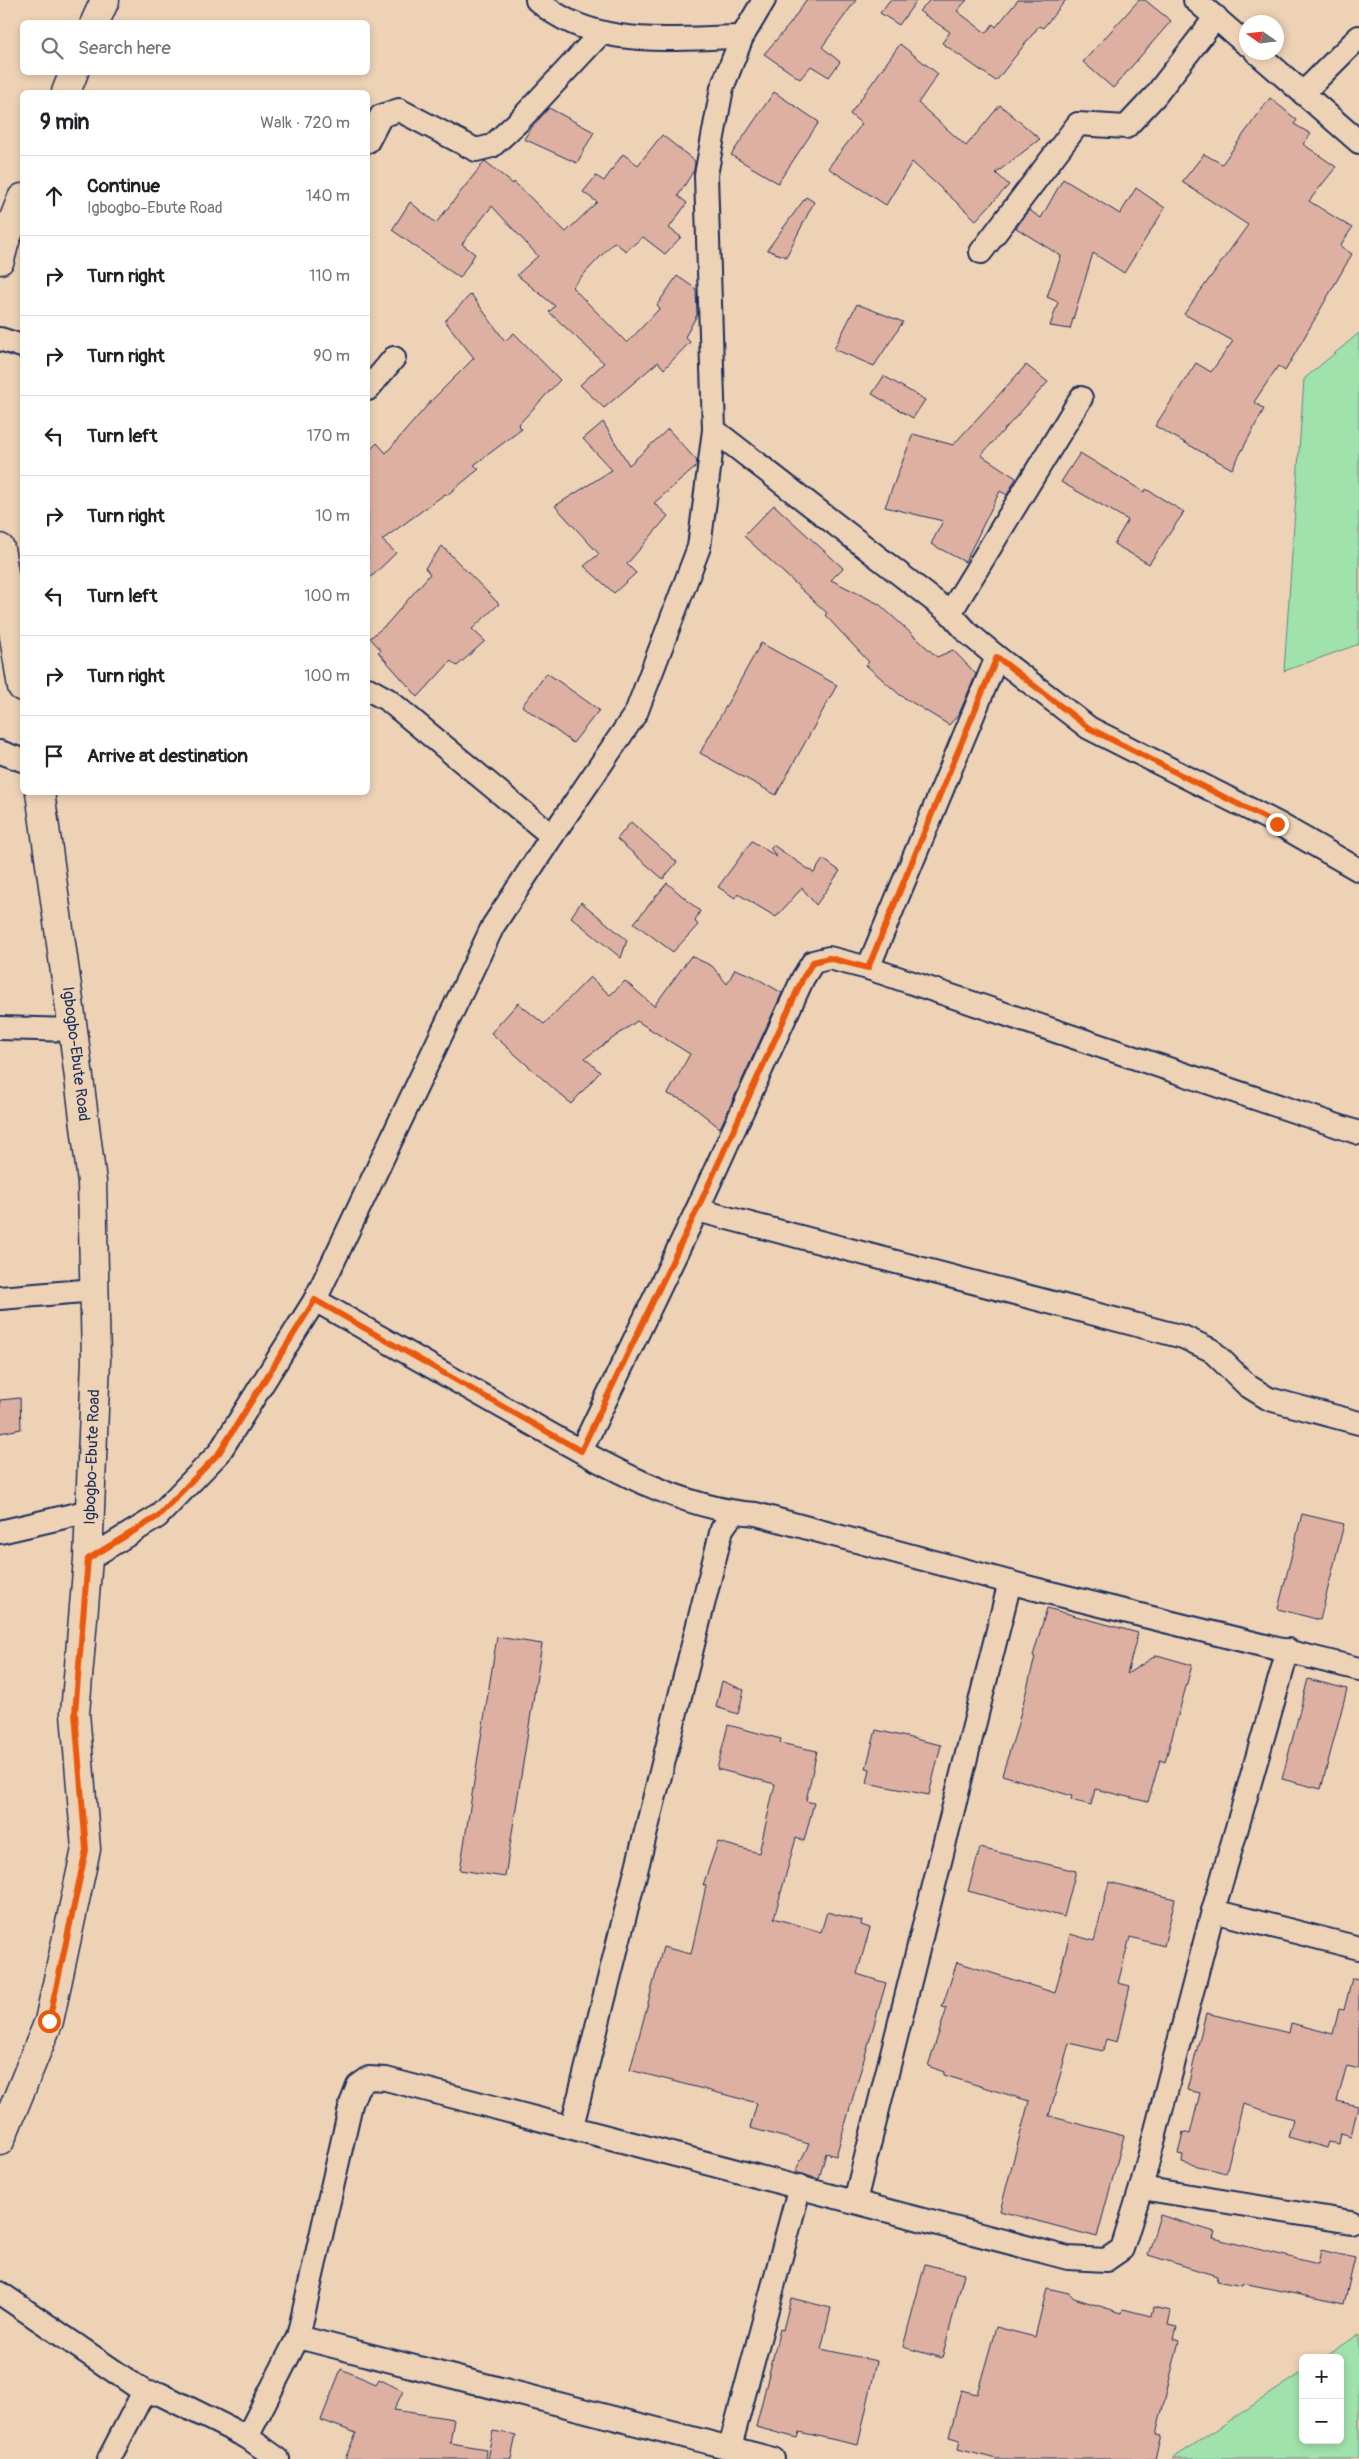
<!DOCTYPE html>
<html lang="en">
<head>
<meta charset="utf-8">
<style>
	:root { --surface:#fff; --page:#f2f2f2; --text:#202124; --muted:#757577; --line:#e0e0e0 }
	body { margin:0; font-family:Pangolin,sans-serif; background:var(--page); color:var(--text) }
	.controls { position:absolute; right:15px; bottom:15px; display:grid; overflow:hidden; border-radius:8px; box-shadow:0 2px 8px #0003 }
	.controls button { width:45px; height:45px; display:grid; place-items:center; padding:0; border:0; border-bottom:1px solid var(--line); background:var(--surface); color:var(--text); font:25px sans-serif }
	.compass { position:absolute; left:1239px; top:15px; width:45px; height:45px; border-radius:50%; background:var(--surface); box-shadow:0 2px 8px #0003; rotate:284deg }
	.stop { position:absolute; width:15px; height:15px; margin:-11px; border:4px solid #ea580c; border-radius:50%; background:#fff }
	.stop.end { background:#ea580c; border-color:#fff; box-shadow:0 1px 5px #0008 }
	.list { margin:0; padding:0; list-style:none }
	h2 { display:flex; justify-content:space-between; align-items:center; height:65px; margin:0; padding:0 20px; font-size:21px }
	h2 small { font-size:16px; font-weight:400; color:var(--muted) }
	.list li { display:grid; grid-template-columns:32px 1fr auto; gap:15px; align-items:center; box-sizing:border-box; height:80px; padding:0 20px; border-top:1px solid var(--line) }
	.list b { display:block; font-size:19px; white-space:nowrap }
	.list p { margin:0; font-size:16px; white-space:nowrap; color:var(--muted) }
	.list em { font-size:16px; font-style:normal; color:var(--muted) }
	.icon { flex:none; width:28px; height:28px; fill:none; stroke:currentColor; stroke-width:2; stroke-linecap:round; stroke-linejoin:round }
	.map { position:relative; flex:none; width:1359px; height:2459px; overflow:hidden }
	.search { position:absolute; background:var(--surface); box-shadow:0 2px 8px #0003; left:20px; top:20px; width:350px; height:55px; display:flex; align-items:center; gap:12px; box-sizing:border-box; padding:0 18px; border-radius:8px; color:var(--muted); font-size:19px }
	.panel { position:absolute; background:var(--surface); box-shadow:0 2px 8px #0003; left:20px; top:90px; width:350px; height:705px; border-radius:8px }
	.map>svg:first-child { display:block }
	.green { fill:#a0e2ac; stroke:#5e8885 }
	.building { fill:#ddb0a2; stroke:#1b2f5e }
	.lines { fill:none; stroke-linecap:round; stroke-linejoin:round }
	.minor-casing { stroke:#1b2f5e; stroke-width:26 }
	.major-casing { stroke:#1b2f5e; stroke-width:31 }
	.minor { stroke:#eed2b5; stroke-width:22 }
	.major { stroke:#eed2b5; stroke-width:28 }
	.route { stroke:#ea580c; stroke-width:6 }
	.labels { text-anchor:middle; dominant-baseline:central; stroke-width:4; stroke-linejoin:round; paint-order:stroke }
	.street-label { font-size:16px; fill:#1b2f5e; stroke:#eed2b5 }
</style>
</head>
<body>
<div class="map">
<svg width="1359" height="2459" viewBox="0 0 1359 2459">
	<rect width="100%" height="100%" fill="#eed2b5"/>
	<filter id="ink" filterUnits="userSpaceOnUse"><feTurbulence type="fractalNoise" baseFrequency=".02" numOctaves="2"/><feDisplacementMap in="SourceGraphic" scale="10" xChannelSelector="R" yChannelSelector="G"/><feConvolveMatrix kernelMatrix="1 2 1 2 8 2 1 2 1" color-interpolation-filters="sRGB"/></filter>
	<g filter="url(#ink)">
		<g class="green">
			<polygon points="1359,333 1359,644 1284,671 1304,379"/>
			<polygon points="1359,2334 1359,2459 1172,2459 1303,2372 1303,2440 1340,2440 1340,2358 1324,2358"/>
		</g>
		<g class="building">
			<polygon points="806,0 856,0 822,47 840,62 829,77 811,66 800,79 764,54 790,24"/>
			<polygon points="890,0 917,0 899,25 880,13"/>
			<polygon points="930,0 967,0 957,11 986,33 993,24 996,27 1018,0 1066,0 1043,28 1039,26 996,81 942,43 950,32 919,11"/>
			<polygon points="1139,0 1145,0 1171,21 1113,88 1083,62"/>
			<polygon points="900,44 938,74 918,103 966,146 1000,105 1040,139 996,173 1009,185 976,220 912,162 886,205 828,168 862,124 850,114"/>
			<polygon points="774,92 819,122 778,183 731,155"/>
			<polygon points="1270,98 1297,120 1294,124 1311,134 1303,144 1336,167 1309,201 1352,228 1340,246 1352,254 1285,371 1278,366 1254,402 1264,409 1232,469 1155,426 1196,363 1211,372 1233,341 1184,314 1248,225 1182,182 1204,154 1222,164"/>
			<polygon points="549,108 594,132 577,163 524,139 532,127"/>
			<polygon points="662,135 695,161 694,170 678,196 687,203 669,228 681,237 665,254 643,237 626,251 614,242 572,287 627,343 660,308 657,305 677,276 696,289 697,315 685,337 690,342 664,369 658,362 604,408 580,385 604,363 549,312 555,306 517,275 538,256 492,206 462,244 475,254 460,278 392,230 410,202 436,223 485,161 513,184 514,182 566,232 597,202 583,192 596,176 604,181 623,154 638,165"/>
			<polygon points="1063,179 1120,214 1136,188 1165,208 1124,273 1093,253 1070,329 1050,326 1058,302 1047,297 1061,256 1016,228 1029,210 1041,218"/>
			<polygon points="806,197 814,202 786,257 767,250"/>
			<polygon points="471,294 505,341 514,333 560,380 518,425 522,429 474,465 479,469 447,495 445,494 382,540 396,553 368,580 368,452 377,443 386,453 432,400 474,358 445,321"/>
			<polygon points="857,304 903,322 874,366 834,349"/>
			<polygon points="1026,365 1048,382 981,455 1016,478 1007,495 1000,491 965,562 931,544 943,521 885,507 913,434 953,445"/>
			<polygon points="884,376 925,400 913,418 872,394"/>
			<polygon points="603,422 629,465 668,429 697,461 696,467 654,503 668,516 627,564 636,573 614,593 584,566 599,554 555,506 612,470 583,439"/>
			<polygon points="1080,453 1144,492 1146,489 1184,512 1149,564 1114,544 1128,520 1061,482"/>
			<polygon points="774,505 843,568 831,580 879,604 937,657 953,650 976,674 959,714 949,725 900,695 866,665 869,662 825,615 827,613 744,536"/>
			<polygon points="442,546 499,604 472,629 485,641 457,666 451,661 418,697 378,652 381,650 370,638 387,624 430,574 425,568"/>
			<polygon points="761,643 837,685 776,795 700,753"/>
			<polygon points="547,673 599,710 573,743 522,706"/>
			<polygon points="631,822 677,862 663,879 617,839"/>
			<polygon points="752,841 777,857 770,848 773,845 814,873 823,859 840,871 816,905 802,888 776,917 738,894 735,898 718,887"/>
			<polygon points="667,883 700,911 695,921 698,925 673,952 634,923"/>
			<polygon points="581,902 627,940 621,958 571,917"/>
			<polygon points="691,956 712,966 727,984 735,969 753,976 782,993 720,1128 687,1102 668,1094 690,1054 637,1021 585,1058 600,1072 571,1104 491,1033 518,1003 544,1024 590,977 610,995 625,981 654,1006"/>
			<polygon points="20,1398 21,1429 0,1433 0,1400"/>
			<polygon points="1302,1514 1344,1524 1320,1620 1278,1609"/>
			<polygon points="1047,1608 1138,1633 1127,1674 1157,1655 1192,1665 1165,1762 1160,1760 1148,1802 1095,1789 1091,1805 1071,1800 1072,1796 1002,1775 1016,1731 1035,1657 1033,1656"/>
			<polygon points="497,1637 542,1644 505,1877 460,1870"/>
			<polygon points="1308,1679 1347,1689 1321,1789 1282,1779"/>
			<polygon points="722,1681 744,1690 738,1714 716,1707"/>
			<polygon points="728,1725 781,1739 780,1743 817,1751 806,1801 814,1803 804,1841 796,1838 774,1918 821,1932 827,1912 862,1921 861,1925 870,1928 857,1974 886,1983 836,2156 826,2153 819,2179 795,2172 809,2144 750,2128 757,2103 630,2070 663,1947 691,1954 706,1886 703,1885 718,1842 759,1853 775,1784 717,1769"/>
			<polygon points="876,1730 941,1745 929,1795 867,1783 870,1769 866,1768"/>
			<polygon points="980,1848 1076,1871 1064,1917 968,1891"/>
			<polygon points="1109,1882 1175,1899 1164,1946 1130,1937 1118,1983 1130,1986 1117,2042 1106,2039 1103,2051 1069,2043 1049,2116 1124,2136 1097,2237 1000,2211 1029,2101 944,2075 944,2072 928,2066 947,2008 942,2007 957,1962 1055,1993 1070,1934 1094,1941"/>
			<polygon points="1352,1978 1359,1979 1359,2069 1347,2066 1337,2101 1358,2106 1351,2136 1341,2133 1339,2144 1329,2142 1327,2148 1288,2137 1293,2119 1243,2104 1226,2173 1182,2162 1183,2155 1178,2154 1183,2132 1190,2134 1200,2093 1187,2090 1206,2013 1289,2033 1291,2023 1333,2034 1339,2009 1344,2010"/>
			<polygon points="1160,2215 1215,2232 1213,2238 1318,2264 1321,2250 1355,2258 1344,2304 1243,2283 1242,2286 1216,2281 1217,2276 1148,2255"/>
			<polygon points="925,2264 964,2274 942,2358 903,2347"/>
			<polygon points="1047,2288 1069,2293 1074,2298 1122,2313 1123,2309 1151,2316 1153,2307 1171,2311 1168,2325 1177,2327 1174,2339 1179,2341 1156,2435 1161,2436 1155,2459 996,2459 958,2449 960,2440 949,2437 961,2390 977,2394 996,2327 1035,2337"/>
			<polygon points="791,2298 831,2308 821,2349 877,2361 858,2445 799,2432 797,2438 756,2427 780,2329 783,2330"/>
			<polygon points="341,2369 376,2384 379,2379 403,2391 394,2410 454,2419 450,2443 486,2449 485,2459 345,2459 356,2433 321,2420"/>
			<polygon points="493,2431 516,2435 511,2459 487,2459"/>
		</g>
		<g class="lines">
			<defs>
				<g id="minor">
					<path d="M537 0C593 50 673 38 742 37"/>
					<polyline points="1195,0 1246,44"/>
					<polyline points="1256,52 1359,142"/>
					<polyline points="1303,93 1359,37"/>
					<polyline points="368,141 381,116 399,110 476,150 492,146 519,121 601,33"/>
					<polyline points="981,252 1078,124 1126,127 1155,96 1216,17"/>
					<polyline points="0,339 22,346"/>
					<polyline points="368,389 394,358"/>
					<polyline points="714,430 950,613 968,633 997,657 1089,728 1277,823 1359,870"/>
					<polyline points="950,613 1081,398"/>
					<polyline points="368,689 388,700 552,836"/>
					<polyline points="0,752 22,760"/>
					<polyline points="868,968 997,657"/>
					<polyline points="0,1028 73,1030"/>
					<polyline points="697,1210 1183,1337 1211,1350 1248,1386 1269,1399 1359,1423"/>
					<polyline points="0,1298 95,1290"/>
					<path d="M315 1300C378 1336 442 1373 506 1409 579 1450 671 1509 756 1514L1031 1588 1359 1669"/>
					<polyline points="581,1451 697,1210 803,978 813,962 829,958 868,968 1359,1133"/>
					<polyline points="0,1532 90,1511"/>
					<polyline points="88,1559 157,1517 219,1453 315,1300 493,926 552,836 636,713 699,547 714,430 706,175 722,88 742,37 764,0"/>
					<polyline points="1213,1911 1359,1948"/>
					<polyline points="572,2126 722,1529 734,1512"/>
					<polyline points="1141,2188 1351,2222"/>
					<polyline points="855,2201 1010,1582"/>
					<polyline points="0,2293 146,2393"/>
					<polyline points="298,2337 773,2459"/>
					<polyline points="247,2437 298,2337 351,2104 358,2086 369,2078 386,2079 1068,2258 1106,2260 1122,2249 1141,2188 1213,1911 1288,1650"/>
					<polyline points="730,2447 800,2186"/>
					<polyline points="109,2459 139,2401 146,2393 160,2394 247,2437 278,2459"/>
				</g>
				<g id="major">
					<polyline points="95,22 105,0"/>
					<polyline points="66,92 74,72"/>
					<polyline points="0,260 5,241 22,198"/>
					<polyline points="0,548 22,687"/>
					<polyline points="0,2141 49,2021 86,1849 75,1713 88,1559 96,1360 92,1182 73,1030 40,792"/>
				</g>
			</defs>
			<use href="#minor" class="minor-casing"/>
			<use href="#major" class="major-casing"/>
			<use href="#minor" class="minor"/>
			<use href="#major" class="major"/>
		</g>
	</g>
	<g class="lines" filter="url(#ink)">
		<polyline class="route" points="49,2021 86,1850 75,1713 88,1559 157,1517 219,1453 315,1300 581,1451 697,1210 803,978 813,962 829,958 868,968 997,657 1089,728 1277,824"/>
	</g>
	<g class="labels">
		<g class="street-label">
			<text transform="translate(76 1054) rotate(83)">Igbogbo-Ebute Road</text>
			<text transform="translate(92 1457) rotate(-88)">Igbogbo-Ebute Road</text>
		</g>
	</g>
</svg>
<div class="controls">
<button>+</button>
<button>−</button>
</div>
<svg class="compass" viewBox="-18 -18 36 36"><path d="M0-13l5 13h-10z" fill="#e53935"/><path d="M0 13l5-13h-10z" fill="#757577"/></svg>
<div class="stop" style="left:49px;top:2021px"></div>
<div class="stop end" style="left:1277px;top:824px"></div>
<div class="search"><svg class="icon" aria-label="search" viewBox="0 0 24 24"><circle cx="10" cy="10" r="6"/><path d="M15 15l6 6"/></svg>Search here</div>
<section class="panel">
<h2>9 min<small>Walk · 720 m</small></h2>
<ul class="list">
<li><svg class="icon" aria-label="ahead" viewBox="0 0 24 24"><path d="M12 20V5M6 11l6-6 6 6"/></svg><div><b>Continue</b><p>Igbogbo-Ebute Road</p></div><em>140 m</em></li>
<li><svg class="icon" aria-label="right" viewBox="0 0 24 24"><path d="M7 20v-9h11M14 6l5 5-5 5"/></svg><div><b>Turn right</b></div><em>110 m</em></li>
<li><svg class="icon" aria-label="right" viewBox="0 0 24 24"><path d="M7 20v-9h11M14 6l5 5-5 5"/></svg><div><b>Turn right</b></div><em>90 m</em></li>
<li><svg class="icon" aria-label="left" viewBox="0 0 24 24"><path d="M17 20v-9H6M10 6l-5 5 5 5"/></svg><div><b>Turn left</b></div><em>170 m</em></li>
<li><svg class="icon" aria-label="right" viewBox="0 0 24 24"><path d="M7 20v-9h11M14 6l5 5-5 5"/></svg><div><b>Turn right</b></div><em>10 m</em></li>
<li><svg class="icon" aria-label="left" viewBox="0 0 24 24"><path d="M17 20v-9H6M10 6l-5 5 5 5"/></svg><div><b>Turn left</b></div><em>100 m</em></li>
<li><svg class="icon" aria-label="right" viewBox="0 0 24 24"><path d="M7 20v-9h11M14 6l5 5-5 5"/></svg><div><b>Turn right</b></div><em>100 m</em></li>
<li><svg class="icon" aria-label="arrive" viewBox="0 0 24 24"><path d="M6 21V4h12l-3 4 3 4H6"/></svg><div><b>Arrive at destination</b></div></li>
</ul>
</section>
</div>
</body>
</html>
